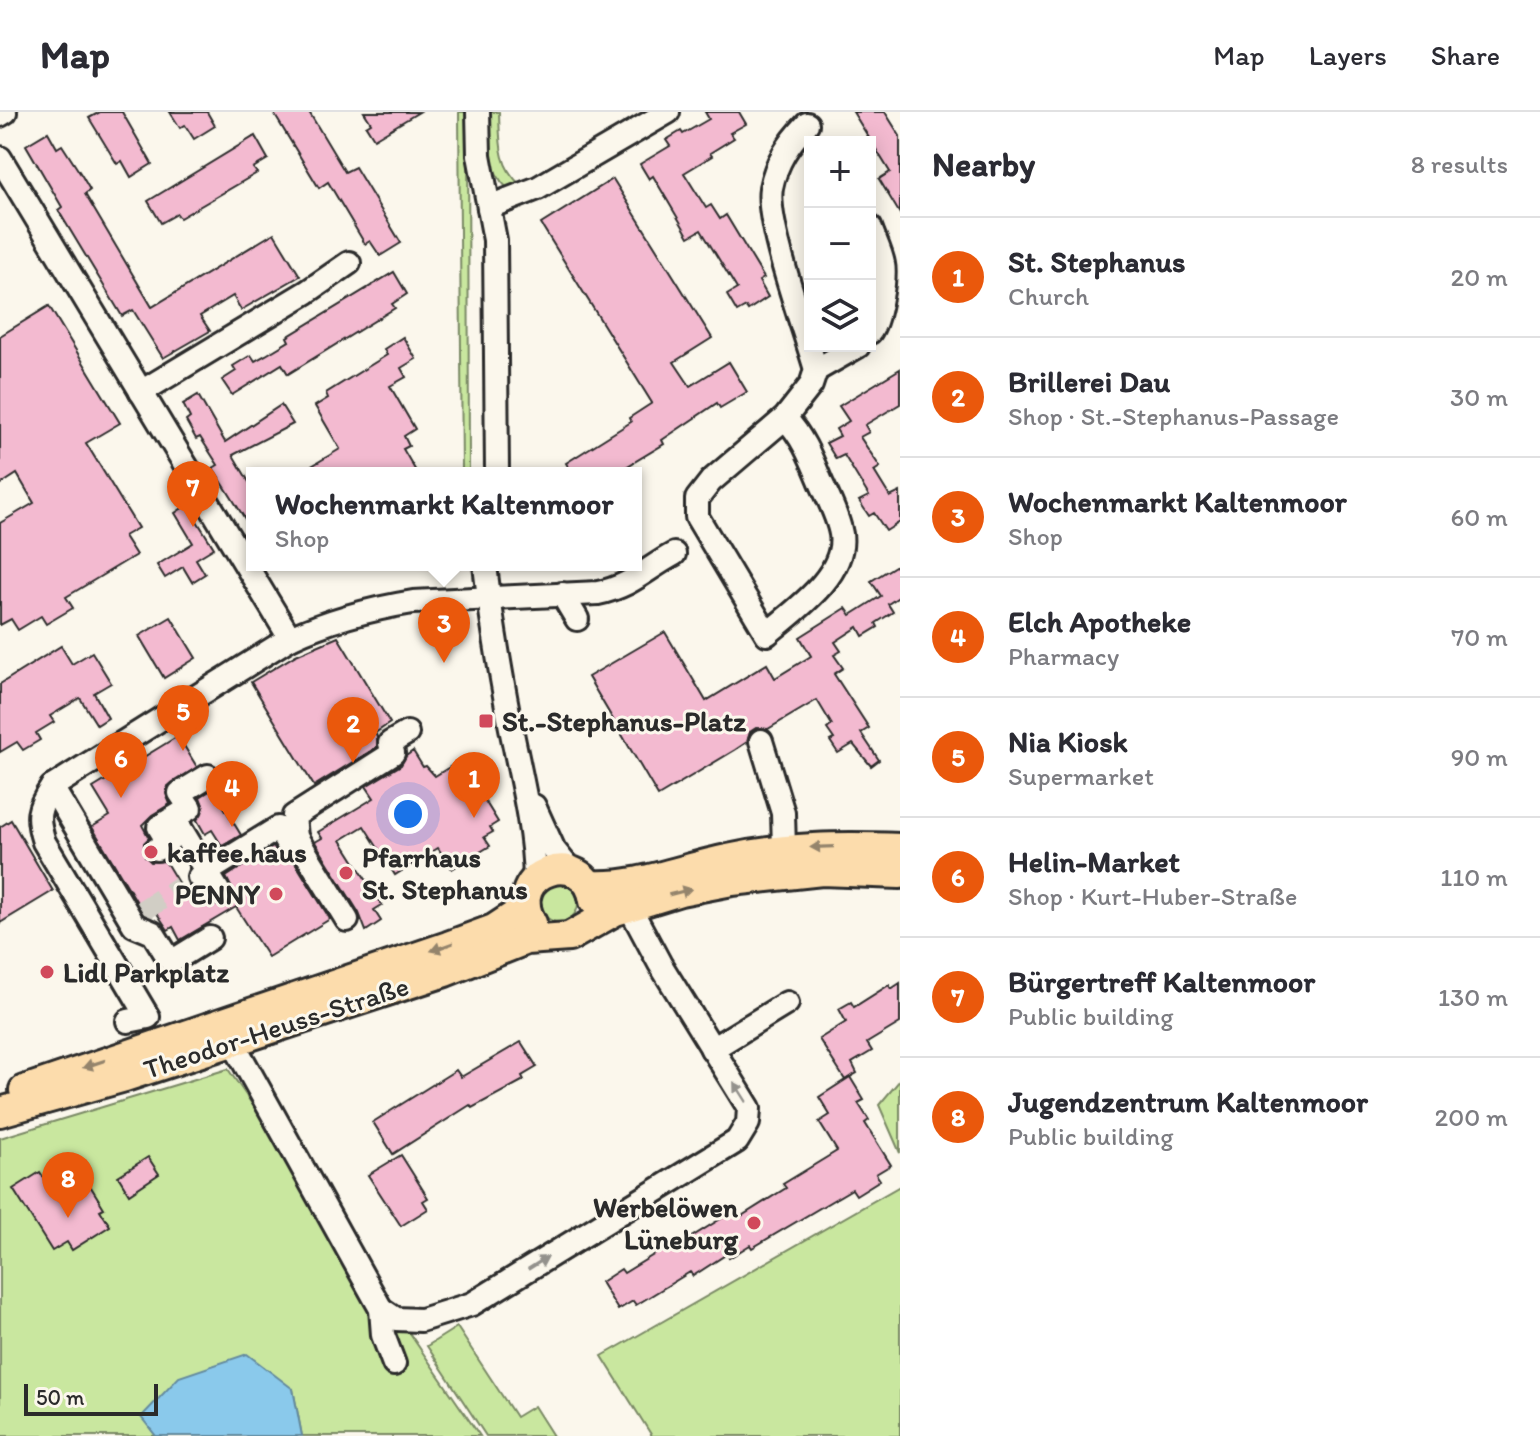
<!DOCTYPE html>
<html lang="en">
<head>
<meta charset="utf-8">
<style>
	:root { --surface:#fff; --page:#f7f7f7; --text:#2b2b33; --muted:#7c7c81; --line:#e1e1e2; --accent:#ea580c }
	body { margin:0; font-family:Itim,sans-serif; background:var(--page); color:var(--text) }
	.controls { position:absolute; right:24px; top:24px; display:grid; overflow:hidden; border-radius:0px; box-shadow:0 4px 20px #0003 }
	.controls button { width:72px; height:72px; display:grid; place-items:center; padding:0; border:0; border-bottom:2px solid var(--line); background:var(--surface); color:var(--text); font:40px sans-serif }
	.scale { position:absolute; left:24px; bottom:20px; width:134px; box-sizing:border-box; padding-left:8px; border:4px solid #2b2b2b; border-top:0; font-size:22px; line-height:28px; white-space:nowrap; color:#2b2b2b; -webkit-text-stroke:6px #fbf7ec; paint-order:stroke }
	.you { position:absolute; left:408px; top:702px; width:28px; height:28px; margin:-20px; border:6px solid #fff; border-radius:50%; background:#1a73e8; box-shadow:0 0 0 12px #1a73e833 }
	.badge { display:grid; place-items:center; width:52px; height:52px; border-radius:50%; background:var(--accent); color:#fff; font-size:26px; font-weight:700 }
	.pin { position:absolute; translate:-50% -66px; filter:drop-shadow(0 2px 4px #0008) }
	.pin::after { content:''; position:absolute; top:42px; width:28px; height:24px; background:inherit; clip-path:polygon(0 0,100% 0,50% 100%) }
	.popup { position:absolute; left:246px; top:355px; width:396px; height:104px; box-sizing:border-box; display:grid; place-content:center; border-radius:0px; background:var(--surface); filter:drop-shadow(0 2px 6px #0005); font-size:26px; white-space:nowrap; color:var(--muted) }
	.popup b { font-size:30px; color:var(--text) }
	.popup::after { content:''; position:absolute; left:50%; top:100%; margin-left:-16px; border:16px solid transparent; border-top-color:var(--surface) }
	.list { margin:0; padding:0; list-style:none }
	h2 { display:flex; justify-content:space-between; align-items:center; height:104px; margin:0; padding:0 32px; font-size:34px }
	h2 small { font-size:26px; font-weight:400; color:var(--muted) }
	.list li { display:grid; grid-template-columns:52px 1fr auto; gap:24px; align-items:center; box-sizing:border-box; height:120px; padding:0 32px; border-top:2px solid var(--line) }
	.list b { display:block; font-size:30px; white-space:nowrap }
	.list p { margin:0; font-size:26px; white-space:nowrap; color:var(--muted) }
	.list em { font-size:26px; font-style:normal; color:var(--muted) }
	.icon { flex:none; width:44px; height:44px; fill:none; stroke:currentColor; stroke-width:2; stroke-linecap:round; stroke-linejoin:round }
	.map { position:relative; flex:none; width:900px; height:1324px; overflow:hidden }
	header { display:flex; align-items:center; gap:48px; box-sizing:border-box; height:112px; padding:0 40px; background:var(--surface); border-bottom:2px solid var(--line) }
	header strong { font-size:38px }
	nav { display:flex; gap:44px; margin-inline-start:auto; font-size:28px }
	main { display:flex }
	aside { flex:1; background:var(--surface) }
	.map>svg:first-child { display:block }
	.green { fill:#c9e79f; stroke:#7a8965; stroke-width:2 }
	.water { fill:#8ac9eb; stroke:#648a9e; stroke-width:2 }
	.building { fill:#f3bad0; stroke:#2b2b2b; stroke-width:2 }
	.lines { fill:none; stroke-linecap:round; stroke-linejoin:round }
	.minor-tunnel { stroke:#d1cec5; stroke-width:22; stroke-dasharray:22 11; stroke-linecap:butt }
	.minor-casing { stroke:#2b2b2b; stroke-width:28 }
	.major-casing { stroke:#2b2b2b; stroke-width:34 }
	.minor { stroke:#fbf7ec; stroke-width:22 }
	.major { stroke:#fcdcac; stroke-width:28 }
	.oneway { fill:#94846c }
	.oneway2 { fill:#93918c }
	.poi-dot { fill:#d1495b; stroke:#fbf7ec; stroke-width:3 }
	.labels { text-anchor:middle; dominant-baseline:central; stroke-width:6; stroke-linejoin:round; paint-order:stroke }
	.poi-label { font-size:28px; font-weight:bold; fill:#2b2b2b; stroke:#fbf7ec; text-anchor:start }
	.street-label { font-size:28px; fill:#2b2b2b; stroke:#fbf7ec }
</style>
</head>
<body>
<header>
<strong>Map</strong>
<nav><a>Map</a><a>Layers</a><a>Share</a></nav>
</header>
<main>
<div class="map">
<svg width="900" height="1324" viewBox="0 0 900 1324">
	<rect width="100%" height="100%" fill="#fbf7ec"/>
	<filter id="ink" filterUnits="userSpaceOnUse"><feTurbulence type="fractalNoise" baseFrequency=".0125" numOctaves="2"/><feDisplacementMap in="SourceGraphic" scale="16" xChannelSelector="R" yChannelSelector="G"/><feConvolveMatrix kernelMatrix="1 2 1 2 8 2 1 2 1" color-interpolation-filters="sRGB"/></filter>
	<g filter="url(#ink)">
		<g class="green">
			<polygon points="459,0 468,0 469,361 462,361"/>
			<path d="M488 0H499C500 29 498 55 522 74L507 76C486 55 488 28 488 0Z"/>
			<circle cx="559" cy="791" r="19"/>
			<polygon points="228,957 480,1324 302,1324 293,1277 142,1305 156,1324 0,1324 0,1026"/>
			<polygon points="900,968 900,1041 879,993"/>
			<polygon points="900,1074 900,1324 652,1324 602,1244"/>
			<polygon points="457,1215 516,1305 534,1294 553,1324 486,1324 427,1234"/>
		</g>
		<polygon class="water" points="247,1242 293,1277 302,1324 156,1324 141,1305 179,1265"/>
		<g class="building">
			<polygon points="100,0 122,0 152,52 131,65 122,49 117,52 89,6"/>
			<polygon points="170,0 207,0 215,14 194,27 185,13 180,16"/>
			<polygon points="273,0 309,0 345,60 355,55 401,131 380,144 370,129 365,132 328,70 319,76"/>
			<polygon points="364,0 419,0 374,27 366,14 371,11"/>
			<polygon points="705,0 739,0 746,12 730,21 734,26 710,41 712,44 684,61 706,96 711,93 720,107 726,103 764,166 759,169 768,185 748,198 746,195 737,200 727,183 737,177 701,118 689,125 653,64 649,67 640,52 670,34 666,28 681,19 683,22 709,7"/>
			<polygon points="853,0 885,0 900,24 900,102 879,67 890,60"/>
			<polygon points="48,20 57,36 62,33 82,64 90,78 85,82 152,195 274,121 300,164 241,198 233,184 200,204 210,219 163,246 133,198 122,204 58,98 62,95 26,33"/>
			<polygon points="255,24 268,47 253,56 257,61 180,106 177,102 161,111 148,89"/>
			<polygon points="613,67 712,226 674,250 690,274 729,250 747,280 720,296 717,291 662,328 664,332 616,361 572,361 566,351 631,310 629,306 652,291 541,112"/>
			<polygon points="394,160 407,182 392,192 395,196 288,262 282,252 232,283 222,268 236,259 233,254 251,243 255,249 266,243 289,229 287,225"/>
			<polygon points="49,194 120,311 86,331 138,416 124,424 136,443 66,485 73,496 46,512 41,504 18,518 11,507 0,513 0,411 34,391 17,362 0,373 0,224"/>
			<polygon points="403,225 416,247 401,256 406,265 390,274 415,317 404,324 409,334 403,337 417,361 300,361 340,337 315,294 328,286 326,281 387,243 384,237"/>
			<polygon points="900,257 900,292 865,313 869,320 860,325 880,355 874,359 890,385 900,380 900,410 886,419 874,401 869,404 859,389 869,384 844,343 836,347 826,331 840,324 836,317 849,309 839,294"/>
			<polygon points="198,283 225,330 281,293 293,312 233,343 252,375 252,418 213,356 218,353 200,325 196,327 186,309 190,306 183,292"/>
			<polygon points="187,393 214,436 196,447 205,462 192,470 183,455 165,466 157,453 193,431 175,401"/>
			<polygon points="900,451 900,484 888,492 893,500 876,511 878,515 863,524 858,515 835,530 841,539 834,543 843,556 834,562 869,616 861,621 879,648 871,654 853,632 838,641 830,629 834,627 827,617 832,613 817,588 768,617 756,616 750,620 747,630 735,638 658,684 588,565 665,520 706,589 767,552 775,566 811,544 800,525 846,496 851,503 881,484 871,469"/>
			<polygon points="171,505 196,546 164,566 139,524"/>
			<polygon points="338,525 390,611 375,621 377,625 377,635 314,674 251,570 296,543"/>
			<polygon points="61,534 72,552 92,540 111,571 94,581 108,606 97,613 80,586 50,604 54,610 36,621 40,628 23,638 17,630 0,640 0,572"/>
			<polygon points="178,624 197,655 168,674 166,682 170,692 152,703 142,713 149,726 144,731 145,744 151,750 165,749 183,779 190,775 202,778 212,792 219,794 227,791 232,786 233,779 226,765 273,735 282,745 291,744 330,807 268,845 236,795 180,828 173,815 168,818 154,797 144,802 92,715 110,704 93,676"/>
			<polygon points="413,639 423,655 426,654 435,664 456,651 460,657 472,649 482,666 474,671 498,710 490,715 493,720 484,725 490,734 452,757 438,736 395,763 364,714 341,728 382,793 374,798 381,809 366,819 359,801 315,730 322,726 318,720 374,686 366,674 401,653 406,644"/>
			<polygon points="213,677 241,723 222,734 212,718 205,722 197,708 204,696 200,685"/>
			<polygon points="11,708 53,779 0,811 0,715"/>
			<polygon points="900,871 900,911 867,931 872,939 852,951 857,961 845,968 819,927 846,910 839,897 851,890 854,895 889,873 891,877"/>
			<polygon points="521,930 537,955 522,964 524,968 472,996 470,993 393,1042 373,1010 456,958 461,965"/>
			<polygon points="850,965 864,988 858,991 869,1008 865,1011 891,1053 876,1062 880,1068 856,1083 852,1077 752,1136 750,1133 729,1146 727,1142 693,1164 690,1160 636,1193 633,1189 618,1198 601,1170 621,1157 624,1161 678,1128 680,1132 735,1098 740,1105 786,1076 783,1072 837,1039 819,1010 830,1003 819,985"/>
			<polygon points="401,1043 428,1086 423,1089 428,1097 401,1114 368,1063"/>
			<polygon points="148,1045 159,1062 129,1082 118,1064"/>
			<polygon points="40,1060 58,1088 75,1077 77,1080 89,1072 104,1096 100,1098 110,1114 72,1138 67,1130 52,1139 13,1077"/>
		</g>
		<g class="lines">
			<polyline class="minor-tunnel" points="142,799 180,775"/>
			<defs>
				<g id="minor">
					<polyline points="478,0 479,43 495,128 497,361"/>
					<polyline points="0,3 5,0"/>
					<path d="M807 12C789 31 776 50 771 76 765 112 805 218 816 258"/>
					<polyline points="0,46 290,526"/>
					<polyline points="489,95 538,76 668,0"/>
					<path d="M870 115C874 127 881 140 883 152 886 166 878 210 870 220"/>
					<polyline points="816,258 858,234"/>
					<polyline points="141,280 307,180 349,151"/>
					<path d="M785 306C803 325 811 346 821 370 828 386 838 404 841 422 847 463 795 498 767 522L697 405V387L711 369 785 306 811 273 816 258"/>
					<path d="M485 453C491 506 500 558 510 611 520 662 534 715 535 768"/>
					<polyline points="562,482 577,507"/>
					<polyline points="761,629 783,701 784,737"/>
					<polyline points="52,675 134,813 153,821 171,850 210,826"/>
					<polyline points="534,694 554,738 571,759"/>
					<polyline points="174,706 219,780"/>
					<polyline points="157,737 168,730 159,715 190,696 180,681 208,664"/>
					<polyline points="199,765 278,716 287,731 296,725"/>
					<polyline points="347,808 296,725 294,704 393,641 390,631 407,621"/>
					<path d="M128 909 148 905 44 730C36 705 37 697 52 675L290 526C329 508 370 497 413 490L598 481C632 474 646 457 674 442"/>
					<polyline points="226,918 381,1197 383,1223 394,1252"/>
					<polyline points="712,937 787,891"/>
					<polyline points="381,1197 396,1207 421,1208 472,1192 737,1029 748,1011 749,996 660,852 629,794"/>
				</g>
				<g id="major">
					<path d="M590 773C638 776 682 756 728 747 786 734 842 734 900 736"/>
					<path d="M532 811C502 760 586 732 594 789"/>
					<polyline points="24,978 448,834 494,817 526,796"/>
					<polyline points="0,1000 125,965 445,860 526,828 569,825 615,799 680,779 732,769 822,759 900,762"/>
				</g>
			</defs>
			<use href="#minor" class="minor-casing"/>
			<use href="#major" class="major-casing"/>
			<use href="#minor" class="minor"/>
			<use href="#major" class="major"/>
		</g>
		<defs><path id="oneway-solid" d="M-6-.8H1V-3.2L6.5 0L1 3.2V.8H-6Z" transform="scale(2)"/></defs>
		<g class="oneway">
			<use href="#oneway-solid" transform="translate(822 735) rotate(178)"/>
			<use href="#oneway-solid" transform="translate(680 780) rotate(-14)"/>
			<use href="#oneway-solid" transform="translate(442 835) rotate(161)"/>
			<use href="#oneway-solid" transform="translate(94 952) rotate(162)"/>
		</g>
		<g class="oneway2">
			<use href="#oneway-solid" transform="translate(740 980) rotate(-122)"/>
			<use href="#oneway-solid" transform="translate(538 1151) rotate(-32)"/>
		</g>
	</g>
	<g class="poi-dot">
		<rect x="478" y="601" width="16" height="16" rx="4"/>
		<circle cx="151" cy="740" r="8"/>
		<circle cx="346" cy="761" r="8"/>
		<circle cx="276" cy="782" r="8"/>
		<circle cx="47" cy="860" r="8"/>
		<circle cx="754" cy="1111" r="8"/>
	</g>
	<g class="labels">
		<g class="poi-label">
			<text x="502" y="609">St.-Stephanus-Platz</text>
			<text x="167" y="740">kaffee.haus</text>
			<text x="362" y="745">Pfarrhaus<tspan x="362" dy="32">St. Stephanus</tspan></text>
			<text x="260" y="782" text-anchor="end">PENNY</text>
			<text x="63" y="860">Lidl Parkplatz</text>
			<text x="738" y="1095" text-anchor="end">Werbelöwen<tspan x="738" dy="32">Lüneburg</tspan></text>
		</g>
		<g class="street-label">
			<text transform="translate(276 915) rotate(-18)">Theodor-Heuss-Straße</text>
		</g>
	</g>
</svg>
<div class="controls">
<button>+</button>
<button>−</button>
<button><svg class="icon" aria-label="layers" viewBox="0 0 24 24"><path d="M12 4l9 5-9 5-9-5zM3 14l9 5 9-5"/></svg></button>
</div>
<div class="scale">50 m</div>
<div class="you"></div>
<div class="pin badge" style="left:474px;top:706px">1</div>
<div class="pin badge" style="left:353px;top:651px">2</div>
<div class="pin badge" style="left:444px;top:551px">3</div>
<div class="popup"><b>Wochenmarkt Kaltenmoor</b>Shop</div>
<div class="pin badge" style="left:232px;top:715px">4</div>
<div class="pin badge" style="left:183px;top:639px">5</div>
<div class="pin badge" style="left:121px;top:686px">6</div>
<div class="pin badge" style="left:193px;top:415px">7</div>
<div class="pin badge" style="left:68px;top:1106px">8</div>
</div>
<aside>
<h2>Nearby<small>8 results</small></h2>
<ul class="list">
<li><span class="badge">1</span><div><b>St. Stephanus</b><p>Church</p></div><em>20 m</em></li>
<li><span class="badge">2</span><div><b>Brillerei Dau</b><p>Shop · St.-Stephanus-Passage</p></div><em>30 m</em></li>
<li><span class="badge">3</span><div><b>Wochenmarkt Kaltenmoor</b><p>Shop</p></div><em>60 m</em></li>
<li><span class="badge">4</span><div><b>Elch Apotheke</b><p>Pharmacy</p></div><em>70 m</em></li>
<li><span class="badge">5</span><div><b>Nia Kiosk</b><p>Supermarket</p></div><em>90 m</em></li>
<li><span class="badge">6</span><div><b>Helin-Market</b><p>Shop · Kurt-Huber-Straße</p></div><em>110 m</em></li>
<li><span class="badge">7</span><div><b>Bürgertreff Kaltenmoor</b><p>Public building</p></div><em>130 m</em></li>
<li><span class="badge">8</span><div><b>Jugendzentrum Kaltenmoor</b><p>Public building</p></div><em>200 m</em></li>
</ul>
</aside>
</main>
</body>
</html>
